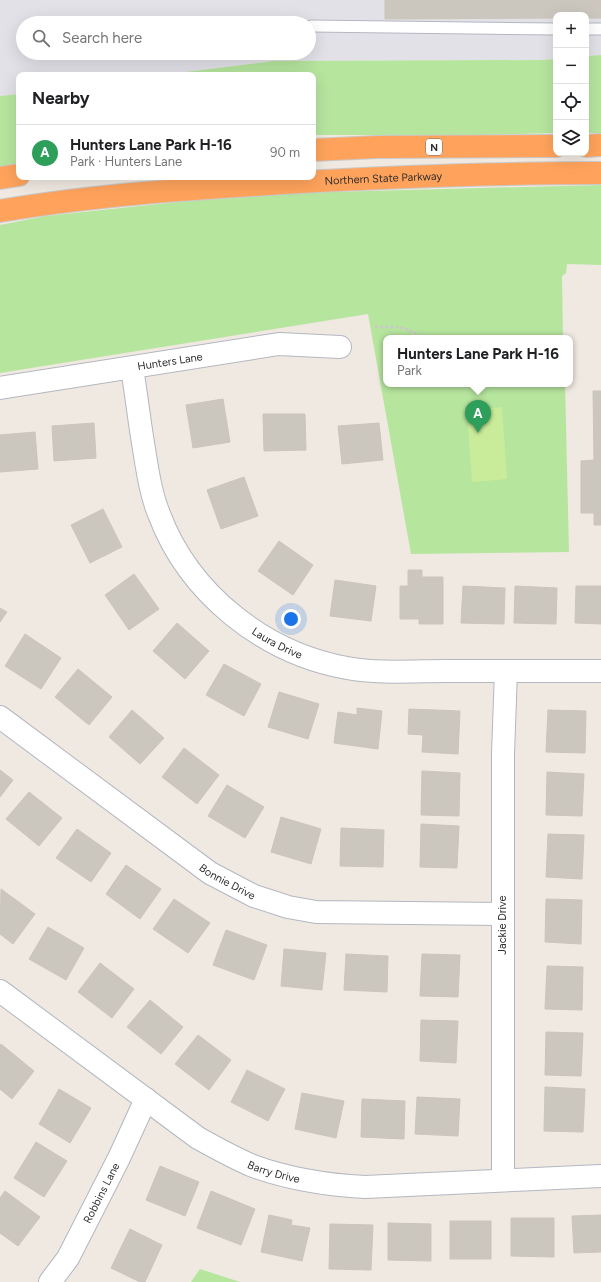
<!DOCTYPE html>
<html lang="en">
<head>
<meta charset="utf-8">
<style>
	:root { --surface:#fff; --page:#f2f2f2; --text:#202124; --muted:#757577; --line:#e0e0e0; --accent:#1a73e8 }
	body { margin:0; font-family:Figtree,sans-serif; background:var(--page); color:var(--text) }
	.controls { position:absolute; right:12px; top:12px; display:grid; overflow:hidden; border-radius:8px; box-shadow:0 4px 16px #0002 }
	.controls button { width:36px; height:36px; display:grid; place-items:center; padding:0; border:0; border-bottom:1px solid var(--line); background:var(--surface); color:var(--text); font:20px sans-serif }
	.you { position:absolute; left:291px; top:619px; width:14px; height:14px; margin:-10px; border:3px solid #fff; border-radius:50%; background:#1a73e8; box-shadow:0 0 0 6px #1a73e833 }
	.badge { display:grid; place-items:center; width:26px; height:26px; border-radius:50%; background:var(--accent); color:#fff; font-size:13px; font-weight:700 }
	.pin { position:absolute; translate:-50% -33px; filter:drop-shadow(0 1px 2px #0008) }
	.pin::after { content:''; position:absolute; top:21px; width:14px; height:12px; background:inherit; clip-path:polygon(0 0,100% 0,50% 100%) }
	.popup { position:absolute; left:383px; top:335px; width:190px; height:52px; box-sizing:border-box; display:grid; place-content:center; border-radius:8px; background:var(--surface); filter:drop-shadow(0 1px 3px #0005); font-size:13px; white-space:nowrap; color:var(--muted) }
	.popup b { font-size:15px; color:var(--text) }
	.popup::after { content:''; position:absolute; left:50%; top:100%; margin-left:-8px; border:8px solid transparent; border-top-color:var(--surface) }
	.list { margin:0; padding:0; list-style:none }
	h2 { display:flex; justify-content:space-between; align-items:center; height:52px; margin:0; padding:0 16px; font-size:17px }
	h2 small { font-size:13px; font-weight:400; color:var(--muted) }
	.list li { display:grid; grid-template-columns:26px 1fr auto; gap:12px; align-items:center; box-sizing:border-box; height:56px; padding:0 16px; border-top:1px solid var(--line) }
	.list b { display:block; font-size:15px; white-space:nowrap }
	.list p { margin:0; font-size:13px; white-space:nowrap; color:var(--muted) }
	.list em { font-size:13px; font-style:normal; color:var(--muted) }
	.icon { flex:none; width:22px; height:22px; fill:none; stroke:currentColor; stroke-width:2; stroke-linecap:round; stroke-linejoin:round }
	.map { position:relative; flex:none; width:601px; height:1282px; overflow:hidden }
	.search { position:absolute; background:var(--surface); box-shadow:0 4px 16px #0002; left:16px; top:16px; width:300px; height:44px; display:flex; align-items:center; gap:10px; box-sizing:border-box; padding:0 14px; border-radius:22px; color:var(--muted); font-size:15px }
	.panel { position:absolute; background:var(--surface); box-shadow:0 4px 16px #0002; left:16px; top:72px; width:300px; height:108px; border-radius:8px }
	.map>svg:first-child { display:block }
	.industrial { fill:#e3e1e8; fill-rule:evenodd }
	.green { fill:#b6e59e }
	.pitch { fill:#c9ec9a }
	.building { fill:#cbc7bf; stroke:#cbc5ba }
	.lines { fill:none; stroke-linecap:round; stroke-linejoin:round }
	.lane-casing { stroke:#b4b7c1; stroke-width:13 }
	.street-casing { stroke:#b4b7c1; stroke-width:24 }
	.highway-casing { stroke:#c9c9c9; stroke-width:24 }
	.path { stroke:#c9c9c9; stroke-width:2.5; stroke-dasharray:3 2; stroke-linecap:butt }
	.lane { stroke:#fff; stroke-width:11 }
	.street { stroke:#fff; stroke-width:22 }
	.highway { stroke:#ffa35c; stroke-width:22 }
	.labels { text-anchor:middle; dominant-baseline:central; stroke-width:3.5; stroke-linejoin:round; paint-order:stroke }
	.shield { fill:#fff; stroke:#6d6d6d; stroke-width:1 }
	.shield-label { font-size:10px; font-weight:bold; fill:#2e2e2e }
	.street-label { font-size:11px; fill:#2e2e2e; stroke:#fff }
</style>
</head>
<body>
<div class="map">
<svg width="601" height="1282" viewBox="0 0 601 1282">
	<rect width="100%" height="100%" fill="#efe9e1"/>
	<path class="industrial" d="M0 0H601V55L586 56V15H556V59L543 60 273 61 161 75H19V94L0 96ZM23 23H309V53H23Z"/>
	<g class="green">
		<polygon points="601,55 601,133 586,133 586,56"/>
		<polygon points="556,59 556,133 480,135 313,135 313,75 161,75 273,61 543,60"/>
		<polygon points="19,94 19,163 0,167 0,96"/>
		<polygon points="601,185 601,265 567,264 566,273 562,276 563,338 386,338 386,384 565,384 569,552 411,554 368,314 0,373 0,225 46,216 252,194"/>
		<polygon points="200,1269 240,1282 191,1282"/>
	</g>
	<polygon class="pitch" points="502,407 507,479 472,482 467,410"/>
	<g class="building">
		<polygon points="385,0 601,0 601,18 586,18 586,15 556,15 556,18 385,19"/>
		<polygon points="593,391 601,391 601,525 594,525 594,513 581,513 581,461 594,460"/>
		<polygon points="223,399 230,442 193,448 186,405"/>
		<polygon points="263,414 305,414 306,450 264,451"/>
		<polygon points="94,423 96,458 54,461 52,426"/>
		<polygon points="379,423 383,460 342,464 338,426"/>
		<polygon points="35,432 38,469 0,472 0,435"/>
		<polygon points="244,477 258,516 221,529 207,490"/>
		<polygon points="103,509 122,547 90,563 71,525"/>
		<polygon points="279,541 313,565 293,595 258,571"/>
		<polygon points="408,570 422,570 422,577 443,577 443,624 419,624 419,619 400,619 400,586 408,586"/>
		<polygon points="134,574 159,609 129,630 105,595"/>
		<polygon points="335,580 376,586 371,621 330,616"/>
		<polygon points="463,586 505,588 504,624 461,623"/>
		<polygon points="515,586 557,588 556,624 514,623"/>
		<polygon points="576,586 601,586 601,624 575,623"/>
		<polygon points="0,608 7,612 0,622"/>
		<polygon points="177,623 209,651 185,679 153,651"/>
		<polygon points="25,634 61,658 41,689 5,666"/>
		<polygon points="224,664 261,684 244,716 206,695"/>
		<polygon points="78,669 112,697 89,725 55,697"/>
		<polygon points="279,692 319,704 308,739 268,727"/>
		<polygon points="357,708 382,711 378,749 334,743 338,712 357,715"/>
		<polygon points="409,709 460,711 458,754 422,752 423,735 408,734"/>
		<polygon points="132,710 164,738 140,764 109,737"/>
		<polygon points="548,710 586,711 585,753 546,752"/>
		<polygon points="184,748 219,775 197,804 162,777"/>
		<polygon points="0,770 13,780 0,797"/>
		<polygon points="422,771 460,773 459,816 421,815"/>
		<polygon points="547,772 584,774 582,816 546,815"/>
		<polygon points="227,785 264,807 245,838 208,816"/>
		<polygon points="29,792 62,818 39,846 6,819"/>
		<polygon points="281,817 321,829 311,864 271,852"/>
		<polygon points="421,824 459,826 457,868 420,867"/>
		<polygon points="341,828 384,830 383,867 340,866"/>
		<polygon points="77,829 111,853 91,882 56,858"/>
		<polygon points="548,834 584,835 582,879 546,877"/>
		<polygon points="126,865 161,889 140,919 106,894"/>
		<polygon points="1,889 35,914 13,944 0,934"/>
		<polygon points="174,899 210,923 188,953 153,929"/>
		<polygon points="546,899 582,900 581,944 545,942"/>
		<polygon points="48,927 84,948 66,980 29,959"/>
		<polygon points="226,930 267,945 254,980 213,965"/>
		<polygon points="284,949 326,953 322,990 281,986"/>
		<polygon points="346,954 388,956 387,992 344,990"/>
		<polygon points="422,954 460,955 458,997 420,996"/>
		<polygon points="100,963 134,989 112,1018 78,992"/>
		<polygon points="547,966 583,967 582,1010 545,1009"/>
		<polygon points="150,1000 183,1027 161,1054 127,1027"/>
		<polygon points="421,1020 458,1021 456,1063 420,1061"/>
		<polygon points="546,1032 583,1033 581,1076 545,1075"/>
		<polygon points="198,1035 231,1060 209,1090 175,1064"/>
		<polygon points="1,1044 34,1071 12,1099 0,1089 0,1046"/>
		<polygon points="247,1070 285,1089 268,1121 231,1102"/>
		<polygon points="545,1087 585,1089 583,1132 544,1131"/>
		<polygon points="59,1089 91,1108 70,1143 39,1124"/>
		<polygon points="302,1093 344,1101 336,1138 295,1129"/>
		<polygon points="417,1097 460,1099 458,1136 415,1134"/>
		<polygon points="362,1099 405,1101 404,1139 361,1137"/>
		<polygon points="36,1142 67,1161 44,1197 14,1178"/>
		<polygon points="160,1166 199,1182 185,1216 146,1200"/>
		<polygon points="5,1191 40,1217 18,1246 0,1233 0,1198"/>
		<polygon points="211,1191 255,1209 241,1245 197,1228"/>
		<polygon points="269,1215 292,1220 291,1225 310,1228 302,1261 261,1252"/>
		<polygon points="601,1215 601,1252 574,1253 572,1216"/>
		<polygon points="511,1218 554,1218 554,1257 511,1256"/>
		<rect x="450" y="1221" width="41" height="38"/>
		<polygon points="388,1223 431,1224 431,1261 388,1260"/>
		<polygon points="330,1224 373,1225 371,1270 329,1269"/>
		<polygon points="130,1229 162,1245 145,1282 140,1282 111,1268"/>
	</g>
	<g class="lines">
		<defs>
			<g id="lane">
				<polyline points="311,26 556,29"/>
				<polyline points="586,29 601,29"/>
			</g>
			<g id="street">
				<path id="s1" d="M132 368C136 393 139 418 143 443 147 467 150 492 159 514 189 594 264 653 347 668 379 674 414 671 446 671 498 671 549 671 601 671"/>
				<path id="s2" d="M0 388 279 344 340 347"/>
				<path id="s3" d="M0 717 210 873 254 896 288 907 316 912 502 914"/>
				<path id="s4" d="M0 991 198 1138C216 1148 234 1158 253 1166 289 1179 327 1185 365 1187L601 1176"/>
				<polyline points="503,1180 503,754 506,671"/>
				<path id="s5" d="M50 1282 68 1258 119 1158 146 1099"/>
			</g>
			<g id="highway">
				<polyline points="586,146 601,145"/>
				<polyline points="313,150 377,147 556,146"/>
				<polyline points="0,178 19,175"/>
				<path id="s6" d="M0 211C94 195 188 189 283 183 389 177 495 173 601 173"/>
			</g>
		</defs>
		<use href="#lane" class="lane-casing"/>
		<use href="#street" class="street-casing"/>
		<use href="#highway" class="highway-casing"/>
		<path class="path" d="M375 327C394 327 406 325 422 338"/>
		<use href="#lane" class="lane"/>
		<use href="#street" class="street"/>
		<use href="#highway" class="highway"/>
	</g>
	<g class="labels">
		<rect class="shield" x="426" y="139" width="16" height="16" rx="3"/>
		<g class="shield-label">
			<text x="434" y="147">N</text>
		</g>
		<g class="street-label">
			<text stroke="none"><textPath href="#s6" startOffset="385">Northern State Parkway</textPath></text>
			<text stroke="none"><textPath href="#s2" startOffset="172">Hunters Lane</textPath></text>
			<text stroke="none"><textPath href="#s1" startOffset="328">Laura Drive</textPath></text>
			<text stroke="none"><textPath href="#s3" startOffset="281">Bonnie Drive</textPath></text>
			<text transform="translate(502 925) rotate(-90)">Jackie Drive</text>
			<text stroke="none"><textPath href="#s4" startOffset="330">Barry Drive</textPath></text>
			<text stroke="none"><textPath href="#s5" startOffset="103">Robbins Lane</textPath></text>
		</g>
	</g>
</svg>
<div class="controls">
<button>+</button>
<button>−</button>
<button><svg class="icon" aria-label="locate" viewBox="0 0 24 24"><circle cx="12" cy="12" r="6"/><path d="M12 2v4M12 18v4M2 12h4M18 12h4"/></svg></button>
<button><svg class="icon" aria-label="layers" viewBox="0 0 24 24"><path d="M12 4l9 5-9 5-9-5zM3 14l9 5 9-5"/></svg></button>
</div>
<div class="you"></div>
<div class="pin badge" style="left:478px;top:433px;background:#2e9e5b">A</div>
<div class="popup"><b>Hunters Lane Park H-16</b>Park</div>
<div class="search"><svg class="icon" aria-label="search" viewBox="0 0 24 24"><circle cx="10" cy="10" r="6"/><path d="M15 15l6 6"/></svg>Search here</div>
<section class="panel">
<h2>Nearby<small></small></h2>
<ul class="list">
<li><span class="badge" style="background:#2e9e5b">A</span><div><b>Hunters Lane Park H-16</b><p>Park · Hunters Lane</p></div><em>90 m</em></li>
</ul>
</section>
</div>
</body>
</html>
